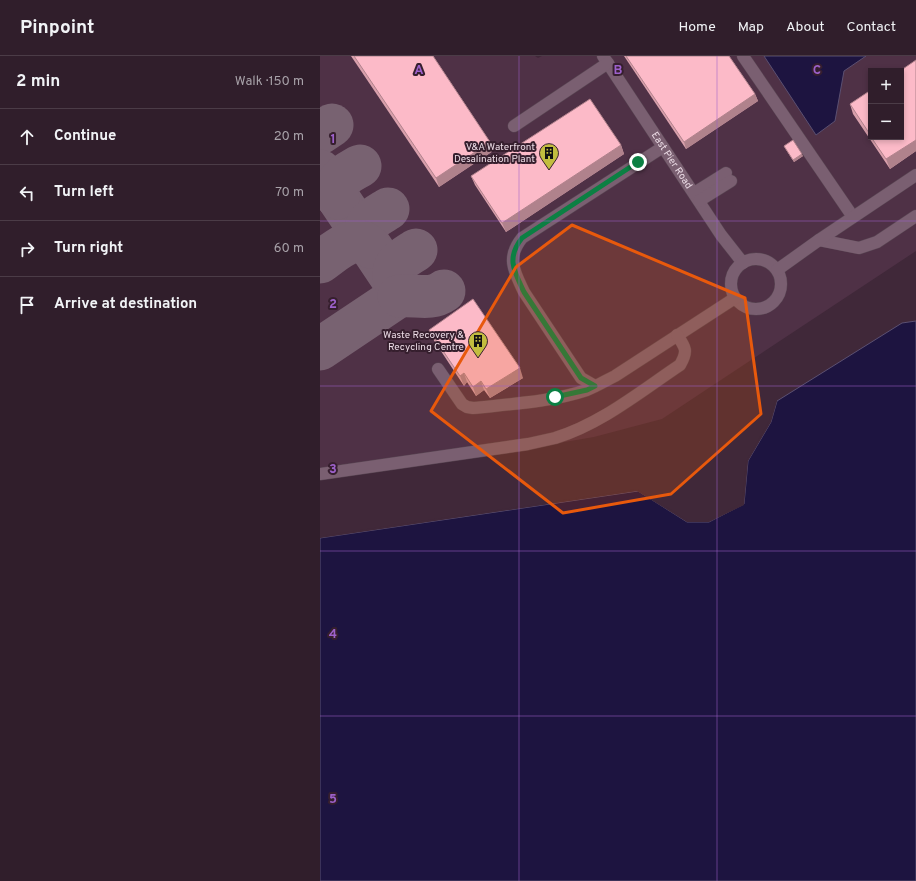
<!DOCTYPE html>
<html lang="en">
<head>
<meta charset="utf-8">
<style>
	:root { --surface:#301e2b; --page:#382733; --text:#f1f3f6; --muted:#a8a2a9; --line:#4b3c47 }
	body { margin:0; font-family:Overpass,sans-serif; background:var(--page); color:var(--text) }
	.controls { position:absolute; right:12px; top:12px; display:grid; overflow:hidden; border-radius:0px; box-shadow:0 2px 6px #0003 }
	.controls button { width:36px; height:36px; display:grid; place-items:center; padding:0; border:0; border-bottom:1px solid var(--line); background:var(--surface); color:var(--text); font:20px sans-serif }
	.stop { position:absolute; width:12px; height:12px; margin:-9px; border:3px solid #0b8043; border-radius:50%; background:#fff }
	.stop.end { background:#0b8043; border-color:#fff; box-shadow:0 1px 4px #0008 }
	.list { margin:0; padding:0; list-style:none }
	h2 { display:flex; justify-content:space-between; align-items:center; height:52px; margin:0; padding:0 16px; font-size:17px }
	h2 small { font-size:13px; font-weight:400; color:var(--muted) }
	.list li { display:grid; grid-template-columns:26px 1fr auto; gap:12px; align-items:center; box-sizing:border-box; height:56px; padding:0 16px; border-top:1px solid var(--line) }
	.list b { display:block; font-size:15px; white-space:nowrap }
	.list em { font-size:13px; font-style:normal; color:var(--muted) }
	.icon { flex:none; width:22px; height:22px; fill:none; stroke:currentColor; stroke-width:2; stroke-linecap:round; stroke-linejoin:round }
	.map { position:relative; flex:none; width:596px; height:825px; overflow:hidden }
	header { display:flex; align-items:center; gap:24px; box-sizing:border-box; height:56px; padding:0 20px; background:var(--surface); border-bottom:1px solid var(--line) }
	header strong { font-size:19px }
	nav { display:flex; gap:22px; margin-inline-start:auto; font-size:14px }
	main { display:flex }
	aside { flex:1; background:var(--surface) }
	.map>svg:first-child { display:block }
	.built { fill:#4f3146; fill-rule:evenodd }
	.water { fill:#1d1440; stroke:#5b5072 }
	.pier { fill:#402839 }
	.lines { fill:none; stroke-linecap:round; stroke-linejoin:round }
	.taxiway { stroke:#786271; stroke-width:43 }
	.minor-casing { stroke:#594653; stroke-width:13 }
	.minor { stroke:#7a5f71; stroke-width:12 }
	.wall { fill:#d9a0ac }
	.shaded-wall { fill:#b0828c }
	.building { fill:#fcbac8; stroke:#b0828c }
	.route { stroke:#0b8043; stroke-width:5 }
	.marked { fill:#e8590c; fill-opacity:0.2; stroke:#e8590c; stroke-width:3; stroke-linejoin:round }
	.grid { fill:none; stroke:#9d61cb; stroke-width:1; stroke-opacity:0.55 }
	.labels { text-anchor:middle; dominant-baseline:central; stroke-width:4; stroke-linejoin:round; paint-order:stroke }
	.poi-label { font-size:10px; fill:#ecdce6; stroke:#361f2e; text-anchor:end }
	.street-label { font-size:10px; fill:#ecdce6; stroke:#361f2e }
	.grid-label { font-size:13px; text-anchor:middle; font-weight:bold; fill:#9d61cb; stroke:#361f2e; stroke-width:4; stroke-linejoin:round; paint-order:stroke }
</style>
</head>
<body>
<header>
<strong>Pinpoint</strong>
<nav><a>Home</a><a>Map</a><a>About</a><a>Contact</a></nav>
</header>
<main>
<aside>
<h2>2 min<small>Walk · 150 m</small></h2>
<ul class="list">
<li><svg class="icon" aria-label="ahead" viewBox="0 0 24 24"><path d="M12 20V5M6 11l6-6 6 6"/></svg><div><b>Continue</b></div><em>20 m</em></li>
<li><svg class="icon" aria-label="left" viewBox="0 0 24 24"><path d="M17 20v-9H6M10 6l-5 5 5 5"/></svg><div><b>Turn left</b></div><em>70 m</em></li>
<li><svg class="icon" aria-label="right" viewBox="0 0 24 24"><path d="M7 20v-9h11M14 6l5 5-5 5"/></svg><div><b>Turn right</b></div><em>60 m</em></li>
<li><svg class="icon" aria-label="arrive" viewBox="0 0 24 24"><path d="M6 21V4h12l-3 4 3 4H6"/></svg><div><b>Arrive at destination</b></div></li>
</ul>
</aside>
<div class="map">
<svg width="596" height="825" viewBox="0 0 596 825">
	<rect width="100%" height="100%" fill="#402839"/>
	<path class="built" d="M0 0H215L218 2 222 0H444L496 79 515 65 523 15 546 0H596V195L342 363 274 381 198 394 0 418ZM551 15H581V81H551Z"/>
	<g class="water">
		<polygon points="444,0 546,0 524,15 515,65 496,79"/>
		<polygon points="596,265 596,825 0,825 0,482 318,435 367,466 389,466 424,448 428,405 451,366 457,345 582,267"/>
	</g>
	<polygon class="pier" points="455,344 457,345 451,366 428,405 424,449 389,466 367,466 317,435 0,482 0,480 317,433 368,464 388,464 422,447 426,405 449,365"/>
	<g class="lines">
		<g class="taxiway">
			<polyline points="0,77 12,69"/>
			<polyline points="0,115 81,236 79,240 0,293"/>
			<path d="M18 142C13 123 26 118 40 110"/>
			<path d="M46 184C41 167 55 161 68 153"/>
			<path d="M0 206C15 196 34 176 50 191"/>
			<path d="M75 224C70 208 84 202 96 194"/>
			<path d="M79 240C95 238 110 245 124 235"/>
		</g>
		<defs>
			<g id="minor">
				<path id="s1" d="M283 0 401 179 423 207"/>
				<polyline points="423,0 533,161"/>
				<polyline points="194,70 288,7"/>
				<polyline points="374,137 406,117"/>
				<polyline points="379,145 411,125"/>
				<polyline points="499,184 539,192 557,186 596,160"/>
				<circle cx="436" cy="228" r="25"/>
				<polyline points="457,214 499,184 596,119"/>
				<path d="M118 313 142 348 147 351 153 352C190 348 231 346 267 334 277 330 285 325 295 320L415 242"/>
				<path d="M275 330 261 322 204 236C194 215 186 202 202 182L343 91"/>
				<path d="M0 418 208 388C217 386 226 384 235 382 281 368 321 335 360 309 368 295 366 292 357 279"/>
			</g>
		</defs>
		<use href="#minor" class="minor-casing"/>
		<use href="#minor" class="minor"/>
	</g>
	<g class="wall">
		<polygon points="31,0 113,0 170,86 173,95 119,131"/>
		<polygon points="304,0 409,0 435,38 438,45 366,93"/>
		<polygon points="596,4 596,95 570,113 533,58 530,48 551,34 551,81 581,81"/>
		<polygon points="301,89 304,98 186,176 155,129 151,120"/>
		<polygon points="464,90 483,100 474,106 465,92"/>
		<polygon points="109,274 203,322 170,342 164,334 156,340 147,326 144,330 113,283"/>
	</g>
	<g class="shaded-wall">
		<polygon points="435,38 438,45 366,93 364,86"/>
		<polygon points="596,84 596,95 570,113 566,103"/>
		<polygon points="170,86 173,95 119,131 116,122"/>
		<polygon points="301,89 304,98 186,176 182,167"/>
		<polygon points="482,98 483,100 474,106 473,104"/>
		<polygon points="200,312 203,322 170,342 166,333"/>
		<polygon points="144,317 147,326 144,330 140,320"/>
		<polygon points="161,325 164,334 156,340 153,331"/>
	</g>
	<g class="building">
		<polygon points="34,0 113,0 170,86 116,122"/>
		<polygon points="306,0 409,0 435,38 364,86"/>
		<polygon points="596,4 596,84 566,103 551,81 581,81 581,15 580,15"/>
		<polygon points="551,34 551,80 530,48"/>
		<polygon points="270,43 301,89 182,167 151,120"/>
		<polygon points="473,84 482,98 473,104 464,90"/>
		<polygon points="153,243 200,312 166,333 161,325 153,331 144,317 140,320 109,274"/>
	</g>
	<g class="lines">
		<path class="route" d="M235 341 267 334 275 330 261 322 204 236C194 215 186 202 202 182L318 106"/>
	</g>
	<path class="marked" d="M252 169 425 242 441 358 351 438 243 457 111 355 196 211Z"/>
	<path class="grid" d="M199 0V825M397 0V825M0 165H596M0 330H596M0 495H596M0 660H596"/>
	<defs>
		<symbol id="building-pin" viewBox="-11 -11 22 30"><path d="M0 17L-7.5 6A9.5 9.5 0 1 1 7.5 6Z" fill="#c2bd3f" stroke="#361f2e"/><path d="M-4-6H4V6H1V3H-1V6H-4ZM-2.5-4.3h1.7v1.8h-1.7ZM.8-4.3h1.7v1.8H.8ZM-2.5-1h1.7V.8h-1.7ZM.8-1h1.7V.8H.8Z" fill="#111"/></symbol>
	</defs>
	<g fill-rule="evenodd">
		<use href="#building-pin" x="218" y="86" width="22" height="30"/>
		<use href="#building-pin" x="147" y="274" width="22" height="30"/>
	</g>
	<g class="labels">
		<g class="poi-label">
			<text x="215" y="91">V&amp;A Waterfront<tspan x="215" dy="12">Desalination Plant</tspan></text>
			<text x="144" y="279">Waste Recovery &amp;<tspan x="144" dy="12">Recycling Centre</tspan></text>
		</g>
		<g class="street-label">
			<text stroke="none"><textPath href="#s1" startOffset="125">East Pier Road</textPath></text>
		</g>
	</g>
	<g class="grid-label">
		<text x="99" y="18">A</text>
		<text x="298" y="18">B</text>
		<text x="497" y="18">C</text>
		<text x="13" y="87">1</text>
		<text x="13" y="252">2</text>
		<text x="13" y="417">3</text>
		<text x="13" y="582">4</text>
		<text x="13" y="747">5</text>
	</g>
</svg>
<div class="controls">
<button>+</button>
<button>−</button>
</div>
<div class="stop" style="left:235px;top:341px"></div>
<div class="stop end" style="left:318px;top:106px"></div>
</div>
</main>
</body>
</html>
